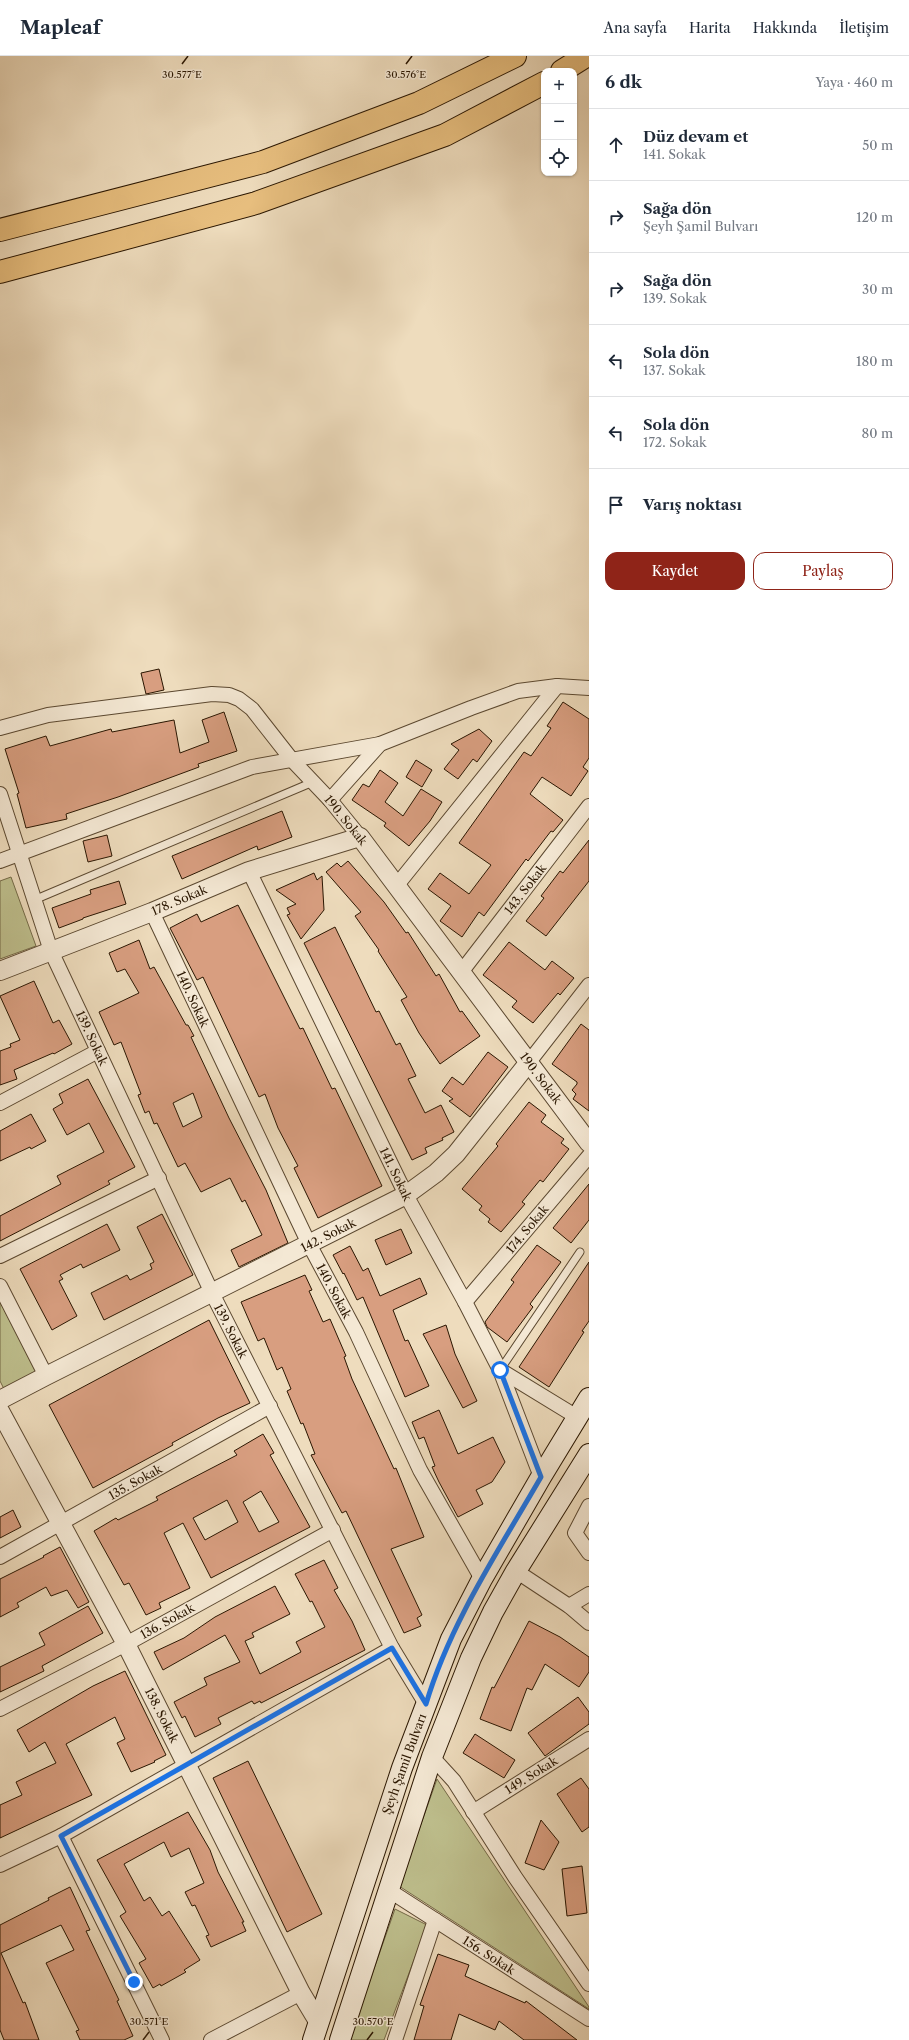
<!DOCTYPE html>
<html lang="tr">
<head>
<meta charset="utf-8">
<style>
	:root { --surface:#fff; --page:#f2f2f3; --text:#1f2937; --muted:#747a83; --line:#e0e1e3; --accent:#8f2418 }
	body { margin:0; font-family:"Libre Caslon Text",serif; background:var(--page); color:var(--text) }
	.controls { position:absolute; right:12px; top:12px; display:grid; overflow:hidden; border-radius:8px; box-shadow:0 1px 3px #0004 }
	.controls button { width:36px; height:36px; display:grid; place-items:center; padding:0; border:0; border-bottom:1px solid var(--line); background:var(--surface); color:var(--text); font:20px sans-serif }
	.stop { position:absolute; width:12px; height:12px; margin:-9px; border:3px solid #1a73e8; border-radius:50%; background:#fff }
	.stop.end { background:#1a73e8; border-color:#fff; box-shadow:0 1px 4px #0008 }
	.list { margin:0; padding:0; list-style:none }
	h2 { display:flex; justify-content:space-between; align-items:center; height:52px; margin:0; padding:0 16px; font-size:17px }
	h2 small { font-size:13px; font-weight:400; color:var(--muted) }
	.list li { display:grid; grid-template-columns:26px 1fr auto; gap:12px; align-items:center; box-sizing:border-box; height:72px; padding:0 16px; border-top:1px solid var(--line) }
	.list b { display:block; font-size:15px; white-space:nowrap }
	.list p { margin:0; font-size:13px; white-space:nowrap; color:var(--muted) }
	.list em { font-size:13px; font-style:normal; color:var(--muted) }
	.actions { display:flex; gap:8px; padding:12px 16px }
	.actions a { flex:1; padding:9px 0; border:1px solid var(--accent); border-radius:12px; text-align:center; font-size:14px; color:var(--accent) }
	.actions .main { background:var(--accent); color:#fff }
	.icon { flex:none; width:22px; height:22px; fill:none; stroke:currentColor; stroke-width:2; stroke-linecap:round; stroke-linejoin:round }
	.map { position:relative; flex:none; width:589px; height:1984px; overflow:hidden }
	header { display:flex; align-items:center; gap:24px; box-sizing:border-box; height:56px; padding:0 20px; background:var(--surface); border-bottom:1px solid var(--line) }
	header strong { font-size:19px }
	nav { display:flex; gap:22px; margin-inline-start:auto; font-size:14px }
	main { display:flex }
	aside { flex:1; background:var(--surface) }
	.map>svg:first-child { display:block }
	.green { fill:#bebf8d; stroke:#746a47 }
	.building { fill:#d89e80; stroke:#2a1601; fill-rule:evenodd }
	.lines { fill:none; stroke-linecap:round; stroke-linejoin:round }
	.service-casing { stroke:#5b4830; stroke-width:9 }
	.minor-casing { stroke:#5b4830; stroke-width:16 }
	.tertiary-casing { stroke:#5b4830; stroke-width:20 }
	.secondary-casing { stroke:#2a1601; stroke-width:22 }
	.trunk-casing { stroke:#2a1601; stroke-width:24 }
	.service { stroke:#f4e8d4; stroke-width:7 }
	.minor { stroke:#f4e8d4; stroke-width:14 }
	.tertiary { stroke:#f4e8d4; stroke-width:18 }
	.secondary { stroke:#f4e8d4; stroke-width:20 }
	.trunk { stroke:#e7be7e; stroke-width:22 }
	.route { stroke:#1a73e8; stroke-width:5 }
	.ticks { fill:none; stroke:#2a1601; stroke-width:1.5 }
	.labels { text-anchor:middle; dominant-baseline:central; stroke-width:3; stroke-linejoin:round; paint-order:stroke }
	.street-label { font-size:12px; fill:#2a1601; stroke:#f4e8d4 }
	.ticks-label { font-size:10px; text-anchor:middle; fill:#2a1601; stroke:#f4e8d4; stroke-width:3; stroke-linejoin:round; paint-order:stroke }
</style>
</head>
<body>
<header>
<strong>Mapleaf</strong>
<nav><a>Ana sayfa</a><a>Harita</a><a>Hakkında</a><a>İletişim</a></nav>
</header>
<main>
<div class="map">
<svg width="589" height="1984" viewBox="0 0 589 1984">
	<rect width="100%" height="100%" fill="#eedcbd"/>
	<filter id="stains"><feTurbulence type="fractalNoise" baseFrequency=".005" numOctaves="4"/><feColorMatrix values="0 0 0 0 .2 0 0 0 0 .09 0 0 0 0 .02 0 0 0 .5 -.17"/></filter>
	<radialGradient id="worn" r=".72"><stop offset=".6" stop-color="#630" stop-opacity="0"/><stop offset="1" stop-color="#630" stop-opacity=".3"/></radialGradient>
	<g class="green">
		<polygon points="11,821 36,890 0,903 0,825"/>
		<polygon points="0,1246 37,1315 4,1333 0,1325"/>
		<polygon points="437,1723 589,1951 589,1953 399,1830"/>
		<polygon points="395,1853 427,1869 384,1984 349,1984"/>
	</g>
	<g class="building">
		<polygon points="159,613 164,634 146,638 141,617"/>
		<polygon points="563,646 589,663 589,702 583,711 588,715 571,740 542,721 530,738 563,764 553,776 551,775 528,805 526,803 484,860 479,856 462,881 440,865 451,850 428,833 440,817 469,838 491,809 459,787 524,696 531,700 551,672 547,670"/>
		<polygon points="224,656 237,695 198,708 199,711 118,741 66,758 67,763 26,772 17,738 19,737 5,693 46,680 50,690 111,673 112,676 174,664 180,697 209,686 202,664"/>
		<polygon points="479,673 492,685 477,706 473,703 458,723 444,713 459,694 451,688"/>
		<polygon points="416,704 432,714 422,731 406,721"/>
		<polygon points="380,714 398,727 385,746 403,760 421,733 442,746 430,765 409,790 384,770 386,767 352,744 363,728 369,731"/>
		<polygon points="282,755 292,781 258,794 257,790 182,823 172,800"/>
		<polygon points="107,779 112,800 88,806 83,785"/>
		<polygon points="589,784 589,825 546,880 526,865 544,842 541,840 560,815 563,817"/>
		<polygon points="348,805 384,846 406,877 408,876 436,920 439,918 460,956 462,955 480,980 440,1008 419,977 401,944 407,941 378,895 379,894 355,860 361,856 326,816 337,807 341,811"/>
		<polygon points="314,817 317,824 322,820 324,854 301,883 287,859 290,858 287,852 296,848 276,834"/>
		<polygon points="119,825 126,848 83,862 83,863 59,872 52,852 91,838 90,834"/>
		<polygon points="238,849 300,973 303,972 332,1033 335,1032 382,1130 318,1162 294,1112 298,1110 278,1072 265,1038 259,1041 203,921 197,924 170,872 197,858 201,866"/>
		<polygon points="335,871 376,956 379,955 396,989 400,987 416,1020 408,1023 425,1057 441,1049 454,1076 442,1082 443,1084 425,1092 427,1097 412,1104 304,887"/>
		<path d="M139 884 150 913 154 911 186 969H188L194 980 191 981 229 1062 266 1134 288 1187 239 1211 231 1194 262 1179 245 1144 242 1146 230 1122 201 1136 185 1107 178 1111 157 1067 154 1068 149 1055 145 1057 138 1039 141 1038 121 986 114 989 99 956 139 937 125 913 117 916 109 897ZM193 1037 202 1061 183 1071 173 1047Z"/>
		<polygon points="509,886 545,914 552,905 574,922 560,939 558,937 533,967 512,951 517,945 483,919"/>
		<polygon points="34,925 53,967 59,964 72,988 54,998 53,997 14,1014 17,1023 0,1029 0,995 11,991 10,988 20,984 0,940"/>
		<polygon points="581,968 589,974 589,1055 573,1043 576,1038 572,1034 577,1028 577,1026 552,1008"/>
		<polygon points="488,996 508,1011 470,1061 449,1045 453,1043 442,1035 452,1021 463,1029"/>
		<polygon points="88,1023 135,1111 108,1125 110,1128 0,1185 0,1160 61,1128 57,1120 104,1096 89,1067 67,1079 53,1053 63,1047 59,1038"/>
		<polygon points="529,1046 546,1059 541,1066 564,1083 561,1087 569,1093 543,1126 540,1124 522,1146 525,1148 501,1176 488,1166 490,1163 479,1154 482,1150 462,1133 498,1090 496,1088"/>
		<polygon points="31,1058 46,1085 31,1093 30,1091 0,1105 0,1075"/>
		<polygon points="589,1128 589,1164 571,1187 553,1172"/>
		<polygon points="162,1158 193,1219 104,1264 91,1237 127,1219 130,1224 152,1213 150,1208 154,1206 137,1171"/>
		<polygon points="107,1168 120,1194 83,1212 81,1208 60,1219 63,1223 59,1225 77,1260 52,1274 20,1213"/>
		<polygon points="401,1173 412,1197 386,1209 375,1184"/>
		<polygon points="537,1189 561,1206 530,1248 533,1251 507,1286 487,1271 485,1266 514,1226 511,1224"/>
		<polygon points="350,1190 363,1215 368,1212 380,1240 420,1222 427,1238 393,1254 405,1285 408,1284 429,1330 405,1341 363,1241 357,1244 344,1217 343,1218 333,1199"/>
		<polygon points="589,1206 589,1265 582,1275 584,1276 549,1331 519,1311"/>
		<polygon points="305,1219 312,1234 309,1235 323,1266 330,1263 346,1300 344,1301 352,1323 394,1413 396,1412 424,1481 391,1493 422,1559 417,1562 421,1570 404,1577 346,1455 342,1457 311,1399 315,1398 303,1367 301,1368 287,1335 291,1333 282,1311 277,1314 264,1282 258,1285 241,1246"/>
		<polygon points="209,1264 250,1347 218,1362 172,1387 173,1389 93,1432 49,1349"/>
		<polygon points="446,1269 455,1298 477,1345 463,1352 423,1278"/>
		<polygon points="439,1354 458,1398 493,1381 505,1406 492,1426 476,1434 483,1448 458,1461 439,1426 432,1411 435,1410 424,1381 419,1383 412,1366"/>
		<path d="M263 1378 274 1397 270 1399 310 1471 211 1522 183 1467 164 1477 190 1532 159 1547 161 1552 146 1559 129 1527 124 1529 94 1475 116 1462 118 1464 158 1444 156 1441 237 1399 234 1395ZM261 1435 279 1466 259 1476 243 1446ZM227 1444 238 1466 205 1484 193 1462Z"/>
		<polygon points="13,1454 21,1471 0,1482 0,1461"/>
		<polygon points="60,1491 89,1546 78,1552 67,1534 51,1540 46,1531 17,1547 19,1551 0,1561 0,1523 44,1501 43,1500"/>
		<polygon points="324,1504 338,1532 334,1534 352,1565 365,1594 261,1647 260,1645 254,1648 252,1645 218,1662 221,1668 195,1681 185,1660 182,1662 174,1646 207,1629 204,1622 240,1606 225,1579 163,1614 154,1596 184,1582 215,1561 275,1530 290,1558 252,1577 254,1581 245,1585 260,1618 301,1596 296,1586 325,1571 312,1545 310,1546 295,1518"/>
		<polygon points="88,1550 103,1577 42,1610 44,1615 0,1636 0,1611 45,1589 39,1577"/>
		<polygon points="529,1565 560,1581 589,1601 589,1616 579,1631 545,1608 532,1634 527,1632 511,1675 480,1663 492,1631 494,1632"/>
		<polygon points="125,1615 166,1699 154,1705 155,1706 131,1716 117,1687 125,1683 115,1661 66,1688 92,1739 0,1782 0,1749 22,1739 16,1726 56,1707 45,1686 29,1696 17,1674 93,1630"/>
		<polygon points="578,1641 589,1656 589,1668 545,1700 528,1677"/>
		<polygon points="475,1678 515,1704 504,1722 463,1697"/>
		<polygon points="248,1705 322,1858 287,1876 213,1722"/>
		<polygon points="581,1722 589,1733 589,1771 582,1776 557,1738"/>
		<polygon points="188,1756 210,1794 218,1816 244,1866 242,1866 246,1875 211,1891 206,1880 209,1879 195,1849 192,1850 185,1836 204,1827 189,1792 171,1801 164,1786 124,1808 144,1845 150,1841 162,1860 169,1855 200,1904 184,1914 186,1916 161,1930 160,1928 153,1932 139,1907 146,1903 120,1860 126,1856 97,1804"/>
		<polygon points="541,1764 559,1786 544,1814 525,1807"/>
		<polygon points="582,1810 587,1857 567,1860 562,1813"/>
		<polygon points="70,1831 90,1874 86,1875 119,1944 117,1945 133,1980 124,1984 80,1984 76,1975 79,1974 46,1907 74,1894 61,1869 1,1897 23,1947 25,1946 39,1984 4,1984 0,1974 0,1869 49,1844 48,1842"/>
		<polygon points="438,1898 469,1909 465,1920 525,1947 526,1945 577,1984 524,1984 499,1965 495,1974 459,1958 451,1984 414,1984 424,1950 420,1949"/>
	</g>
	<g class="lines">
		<defs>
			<g id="service">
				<polyline points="34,844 313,726"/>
				<polyline points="500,1314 580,1196"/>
			</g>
			<g id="minor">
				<polyline points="0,672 48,659 212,638 229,639 239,643 252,653 292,704 330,744 360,781"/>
				<polyline points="0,738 51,895 212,1237 392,1592 426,1648"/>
				<polyline points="330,744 380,688 471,652 518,635 557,630 589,632"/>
				<polyline points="0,805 252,711 380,688"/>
				<polyline points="249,815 406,1139 465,1246 500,1314 541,1421"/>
				<polyline points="397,829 557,630"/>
				<polyline points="152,856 309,1188 356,1276 420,1414 482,1523"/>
				<polyline points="462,915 589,750"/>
				<polyline points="529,1006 589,929"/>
				<polyline points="0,1047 98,995"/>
				<polyline points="0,1200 159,1122"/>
				<polyline points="0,1230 46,1320"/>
				<polyline points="465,1246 589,1100"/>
				<polyline points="500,1314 577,1361"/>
				<polyline points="589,1450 575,1477 589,1497"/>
				<polyline points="0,1501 270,1350"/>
				<polyline points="516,1515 569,1550 589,1567"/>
				<polyline points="569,1550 589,1538"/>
				<polyline points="0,1653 126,1588 333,1474"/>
				<polyline points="432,1701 454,1725 515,1821 589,1928"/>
				<polyline points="473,1756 589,1683"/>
				<polyline points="61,1780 162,1984"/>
				<polyline points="0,1809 61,1780 392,1592"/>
				<polyline points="390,1835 589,1963"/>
				<polyline points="211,1984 301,1937"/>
				<polyline points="395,1984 435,1864"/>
			</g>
			<g id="tertiary">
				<polyline points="0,915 152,856 249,815 360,781 589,1087"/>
				<polyline points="0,1344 46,1320 406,1139 436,1117 456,1098 529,1006"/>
				<polyline points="0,1355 126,1588 301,1937 319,1967"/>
			</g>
			<g id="secondary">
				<polyline points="313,1984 402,1712 451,1583 482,1523 541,1421 589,1342"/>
				<polyline points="340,1984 432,1701 471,1602 493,1556 516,1515 589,1398"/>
			</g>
			<g id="trunk">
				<polyline points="562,15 586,0"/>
				<polyline points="0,174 263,106 419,47 515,0"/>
				<polyline points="0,216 256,147 445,79 544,27"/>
			</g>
		</defs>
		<use href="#service" class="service-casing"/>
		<use href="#minor" class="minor-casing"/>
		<use href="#tertiary" class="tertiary-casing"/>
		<use href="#secondary" class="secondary-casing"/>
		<use href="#trunk" class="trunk-casing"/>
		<use href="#service" class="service"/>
		<use href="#minor" class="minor"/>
		<use href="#tertiary" class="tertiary"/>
		<use href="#secondary" class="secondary"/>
		<use href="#trunk" class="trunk"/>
	</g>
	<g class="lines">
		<path class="route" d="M134 1926 61 1780 392 1592 426 1648C450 1567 499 1494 541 1421L500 1314"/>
	</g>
	<path class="ticks" d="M182 8 188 0M406 8 412 0M143 1984 149 1976M367 1984 373 1976"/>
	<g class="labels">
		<g class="street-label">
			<text transform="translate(346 764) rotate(51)">190. Sokak</text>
			<text transform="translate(525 833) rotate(-52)">143. Sokak</text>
			<text transform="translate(179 844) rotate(-23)">178. Sokak</text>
			<text transform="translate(193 943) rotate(65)">140. Sokak</text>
			<text transform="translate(92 982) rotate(65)">139. Sokak</text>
			<text transform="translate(541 1022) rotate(53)">190. Sokak</text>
			<text transform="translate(396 1118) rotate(64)">141. Sokak</text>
			<text transform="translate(527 1173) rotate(-50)">174. Sokak</text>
			<text transform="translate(328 1179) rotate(-27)">142. Sokak</text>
			<text transform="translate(334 1235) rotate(62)">140. Sokak</text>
			<text transform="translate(231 1275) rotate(63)">139. Sokak</text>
			<text transform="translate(135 1426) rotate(-29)">135. Sokak</text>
			<text transform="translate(167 1565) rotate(-29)">136. Sokak</text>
			<text transform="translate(162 1659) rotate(63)">138. Sokak</text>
			<text transform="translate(404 1708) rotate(-70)">Şeyh Şamil Bulvarı</text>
			<text transform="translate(531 1719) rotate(-32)">149. Sokak</text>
			<text transform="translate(489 1899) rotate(33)">156. Sokak</text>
		</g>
	</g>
	<g class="ticks-label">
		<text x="182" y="22">30.577°E</text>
		<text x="406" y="22">30.576°E</text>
		<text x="149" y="1969">30.571°E</text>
		<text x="373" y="1969">30.570°E</text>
	</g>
	<rect width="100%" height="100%" filter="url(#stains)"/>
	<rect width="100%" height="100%" fill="url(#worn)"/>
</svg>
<div class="controls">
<button>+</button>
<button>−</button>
<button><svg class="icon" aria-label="locate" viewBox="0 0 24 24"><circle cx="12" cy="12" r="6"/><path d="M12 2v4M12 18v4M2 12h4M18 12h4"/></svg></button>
</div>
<div class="stop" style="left:500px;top:1314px"></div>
<div class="stop end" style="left:134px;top:1926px"></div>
</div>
<aside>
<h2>6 dk<small>Yaya · 460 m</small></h2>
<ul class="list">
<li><svg class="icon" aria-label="ahead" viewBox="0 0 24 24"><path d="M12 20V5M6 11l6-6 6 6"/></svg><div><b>Düz devam et</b><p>141. Sokak</p></div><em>50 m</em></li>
<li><svg class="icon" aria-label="right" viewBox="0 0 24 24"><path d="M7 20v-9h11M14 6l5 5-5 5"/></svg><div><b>Sağa dön</b><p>Şeyh Şamil Bulvarı</p></div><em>120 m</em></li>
<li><svg class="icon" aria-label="right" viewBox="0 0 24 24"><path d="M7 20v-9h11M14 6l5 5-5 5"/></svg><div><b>Sağa dön</b><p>139. Sokak</p></div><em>30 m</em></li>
<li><svg class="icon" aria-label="left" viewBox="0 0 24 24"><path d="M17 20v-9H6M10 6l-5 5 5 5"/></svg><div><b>Sola dön</b><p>137. Sokak</p></div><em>180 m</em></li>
<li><svg class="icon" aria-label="left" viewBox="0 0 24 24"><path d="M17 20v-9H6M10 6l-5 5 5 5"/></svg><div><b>Sola dön</b><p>172. Sokak</p></div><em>80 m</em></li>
<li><svg class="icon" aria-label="arrive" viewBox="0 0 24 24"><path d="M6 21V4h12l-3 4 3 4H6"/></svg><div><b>Varış noktası</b></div></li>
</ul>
<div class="actions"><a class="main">Kaydet</a><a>Paylaş</a></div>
</aside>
</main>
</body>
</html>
